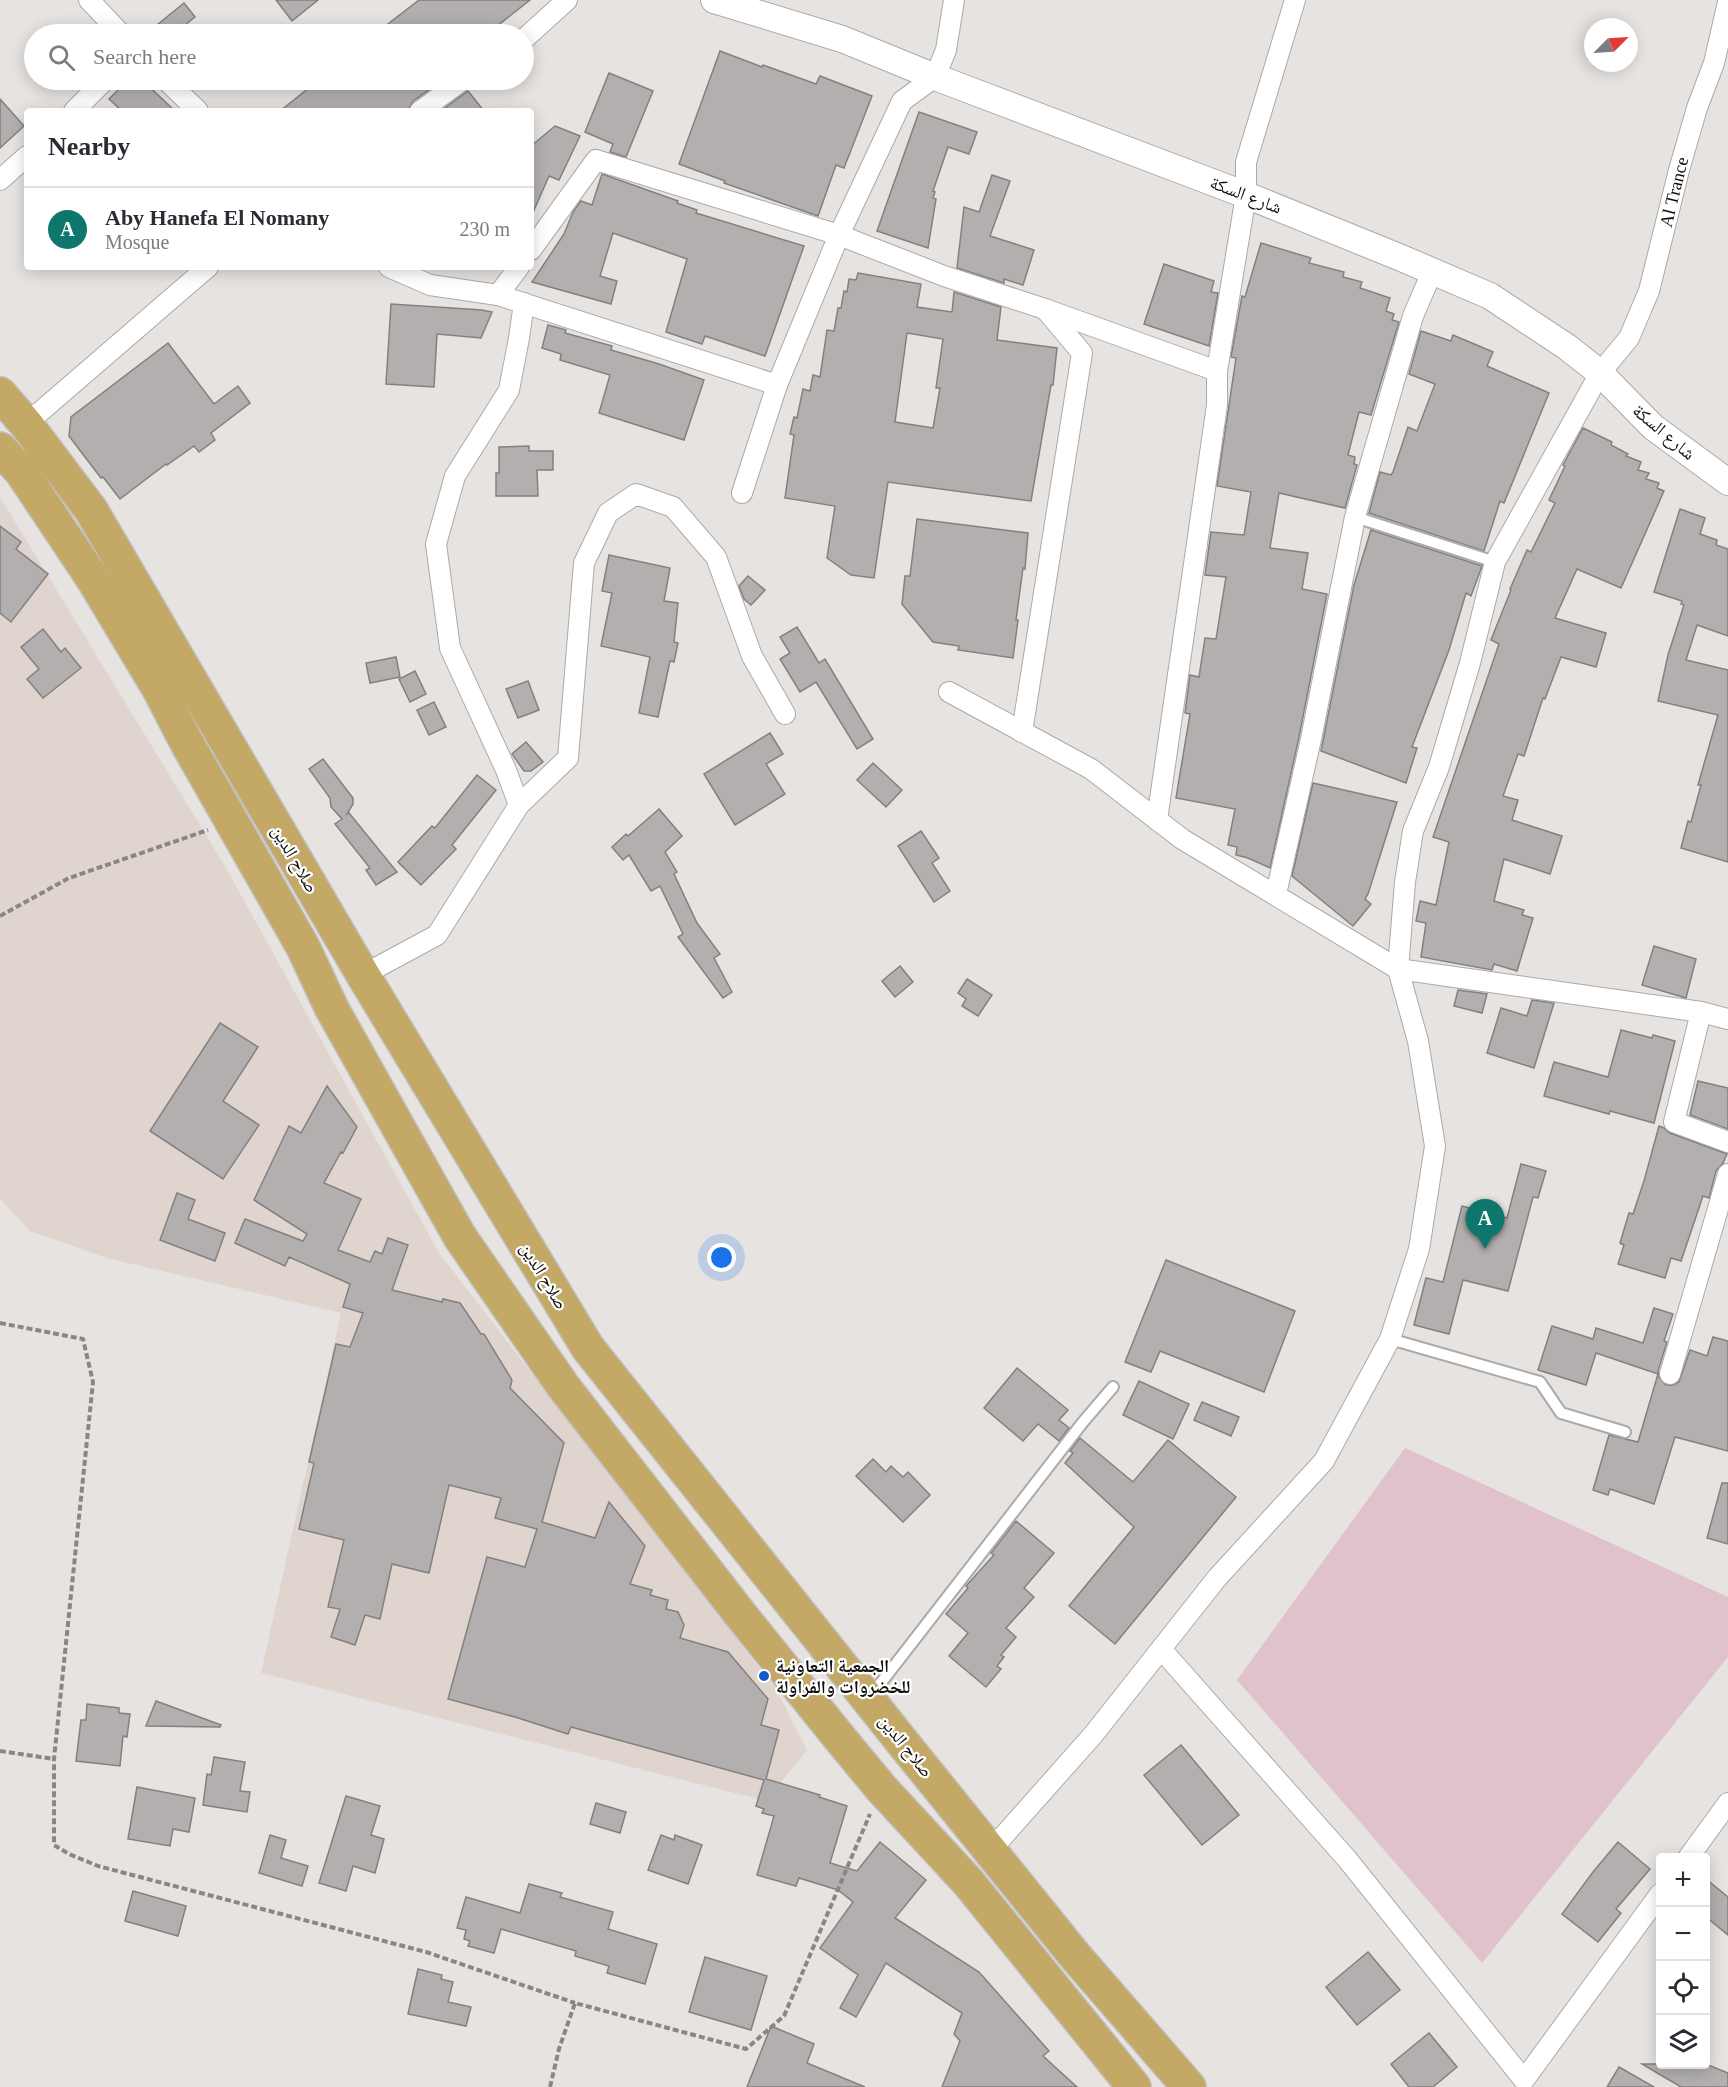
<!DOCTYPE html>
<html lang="en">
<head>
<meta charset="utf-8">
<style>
	:root { --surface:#fff; --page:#f7f7f7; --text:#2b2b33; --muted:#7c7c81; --line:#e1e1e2; --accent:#0f766e }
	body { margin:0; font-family:"Times New Roman","Noto Naskh Arabic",serif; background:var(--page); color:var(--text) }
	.controls { position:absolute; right:18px; bottom:18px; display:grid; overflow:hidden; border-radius:6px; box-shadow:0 3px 15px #0003 }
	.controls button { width:54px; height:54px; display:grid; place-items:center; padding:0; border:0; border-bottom:2px solid var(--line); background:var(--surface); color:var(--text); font:30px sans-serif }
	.compass { position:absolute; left:1584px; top:18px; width:54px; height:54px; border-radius:50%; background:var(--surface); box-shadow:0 3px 15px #0003; rotate:66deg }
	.you { position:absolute; left:722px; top:1258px; width:21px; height:21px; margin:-15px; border:4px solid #fff; border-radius:50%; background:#1a73e8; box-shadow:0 0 0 9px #1a73e833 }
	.badge { display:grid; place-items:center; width:39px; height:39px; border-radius:50%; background:var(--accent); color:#fff; font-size:20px; font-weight:700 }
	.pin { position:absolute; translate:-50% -50px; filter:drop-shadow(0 2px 3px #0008) }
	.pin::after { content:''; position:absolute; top:32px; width:21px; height:18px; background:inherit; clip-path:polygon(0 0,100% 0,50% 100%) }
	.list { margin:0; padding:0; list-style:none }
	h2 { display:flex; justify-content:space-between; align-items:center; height:78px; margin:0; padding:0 24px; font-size:26px }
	h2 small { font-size:20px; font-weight:400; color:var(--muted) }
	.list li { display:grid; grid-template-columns:39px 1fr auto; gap:18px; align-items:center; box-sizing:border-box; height:84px; padding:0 24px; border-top:2px solid var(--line) }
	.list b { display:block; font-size:22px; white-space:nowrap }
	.list p { margin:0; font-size:20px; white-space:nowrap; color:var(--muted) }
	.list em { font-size:20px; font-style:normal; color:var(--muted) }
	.icon { flex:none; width:33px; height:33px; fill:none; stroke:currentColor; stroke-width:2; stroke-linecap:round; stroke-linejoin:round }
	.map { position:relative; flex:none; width:1728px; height:2087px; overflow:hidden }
	.search { position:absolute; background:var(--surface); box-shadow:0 3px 15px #0003; left:24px; top:24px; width:510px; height:66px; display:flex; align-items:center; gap:15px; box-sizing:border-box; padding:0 21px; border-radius:33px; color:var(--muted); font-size:22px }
	.panel { position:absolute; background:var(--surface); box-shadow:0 3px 15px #0003; left:24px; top:108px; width:510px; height:162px; border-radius:6px }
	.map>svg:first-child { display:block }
	.built { fill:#dfd5ce }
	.green { fill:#e0c2cd }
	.building { fill:#b3afaf; stroke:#848080; stroke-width:1.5; fill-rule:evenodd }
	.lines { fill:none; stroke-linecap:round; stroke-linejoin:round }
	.service-casing { stroke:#acaaa8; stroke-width:14 }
	.minor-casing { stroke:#acaaa8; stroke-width:22 }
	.tertiary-casing { stroke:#acaaa8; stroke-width:28 }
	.trunk-casing { stroke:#c0c0c0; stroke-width:36 }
	.path { stroke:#898785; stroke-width:4; stroke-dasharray:6 3; stroke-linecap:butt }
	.service { stroke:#fff; stroke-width:10 }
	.minor { stroke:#fff; stroke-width:20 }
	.tertiary { stroke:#fff; stroke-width:26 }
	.trunk { stroke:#c3a866; stroke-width:33 }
	.poi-dot { fill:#135ac4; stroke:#fff; stroke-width:2 }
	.labels { text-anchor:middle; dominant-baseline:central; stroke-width:4.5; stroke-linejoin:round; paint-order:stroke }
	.street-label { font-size:18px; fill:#0e0d0c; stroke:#fff }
	.poi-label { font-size:18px; font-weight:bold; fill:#0e0d0c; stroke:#fff; text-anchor:start }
</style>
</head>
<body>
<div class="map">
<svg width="1728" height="2087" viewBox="0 0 1728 2087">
	<rect width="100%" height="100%" fill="#e6e3e1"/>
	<polygon class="built" points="0,497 226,868 439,1253 777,1691 807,1750 766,1801 261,1673 341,1313 107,1258 30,1231 0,1199"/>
	<polygon class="green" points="1405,1448 1728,1597 1728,1657 1482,1963 1237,1680"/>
	<g class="building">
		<polygon points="276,0 318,0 292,21"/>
		<polygon points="419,0 530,0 487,34 375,34"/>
		<polygon points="184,3 195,17 174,34 146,34"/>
		<polygon points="720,51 762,67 763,65 816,84 820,76 872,96 844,168 836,165 818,216 724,183 725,181 679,164"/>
		<polygon points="609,73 653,91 626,157 610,152 613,144 585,132"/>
		<polygon points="128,80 142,80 175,111 122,111 109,99"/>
		<polygon points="319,80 443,80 413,101 408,111 280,111"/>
		<polygon points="468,91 484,111 441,111"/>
		<polygon points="0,99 24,126 0,148"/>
		<polygon points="919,112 977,132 969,154 948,147 933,191 935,192 933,198 936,199 928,248 877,231"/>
		<polygon points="555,126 580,136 559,180 549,176 531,217 531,146"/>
		<polygon points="602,174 678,201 677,203 697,210 696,213 804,246 765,356 705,336 702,344 666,332 687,259 613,233 600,276 617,281 611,304 532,282 564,234 573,212 581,201 592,205"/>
		<polygon points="992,175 1010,181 990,236 1034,250 1023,285 1004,279 1004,283 957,268 964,207 979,212"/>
		<polygon points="1261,243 1311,258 1309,263 1344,272 1343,277 1362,282 1360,288 1390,298 1386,311 1394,314 1392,320 1399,322 1371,415 1359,412 1348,455 1355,457 1354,464 1357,465 1345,508 1279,493 1270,548 1308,553 1302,589 1327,594 1299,737 1270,868 1248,858 1236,855 1237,847 1228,845 1235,809 1176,798 1190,714 1185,713 1190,675 1199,677 1205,638 1216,639 1226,577 1205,575 1211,532 1244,535 1251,492 1217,486 1236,358 1231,357 1242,296 1245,297"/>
		<polygon points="1164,264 1214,281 1211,292 1218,293 1209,346 1144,324"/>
		<path d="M858 273 921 284 917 307 952 312 954 292 1001 307 997 340 1057 348 1053 385H1051L1031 501 888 482 874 578 851 575 827 558 835 506 785 498 794 435 790 434 794 417 797 418 803 389 810 391 813 375 820 377 827 330 834 331 838 308H841L844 291 847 292 849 279 856 280ZM907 333 943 339 936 388H940L933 428 895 422Z"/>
		<polygon points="391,304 482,310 492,312 481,338 437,334 434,387 386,384"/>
		<polygon points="548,325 566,330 565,333 612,346 611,350 659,364 704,380 684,440 599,413 610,375 560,360 561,354 542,348"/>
		<polygon points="1421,331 1451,341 1453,335 1493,352 1487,366 1549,393 1504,503 1500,501 1484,551 1369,513 1380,472 1391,475 1393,472 1408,427 1417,431 1435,384 1409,374"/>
		<polygon points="168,343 214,404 238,386 250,403 211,433 215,440 199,452 194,446 167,465 166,464 120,499 103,477 101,478 69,436 71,417"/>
		<polygon points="1583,428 1612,442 1611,445 1628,454 1626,456 1641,462 1638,470 1649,473 1646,479 1659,483 1657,488 1664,491 1621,588 1577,569 1555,618 1606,633 1596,667 1561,657 1545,699 1543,698 1524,756 1518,754 1503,796 1518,800 1512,820 1562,836 1550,874 1504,859 1494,901 1524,910 1522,915 1533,918 1517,971 1494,964 1492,970 1421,957 1426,923 1416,921 1420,901 1436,905 1449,842 1433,837 1499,644 1491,640 1511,590 1510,589 1527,550 1531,552 1555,503 1549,500 1565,466 1563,465"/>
		<polygon points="529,446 529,451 553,451 553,470 537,470 538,496 496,496 496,473 499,473 499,447"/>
		<polygon points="1680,509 1705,518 1700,534 1717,540 1716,545 1728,549 1728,636 1697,625 1686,660 1728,670 1728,862 1681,848 1688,821 1691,822 1701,785 1698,785 1718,715 1658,701 1668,655 1684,605 1681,604 1682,601 1654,592"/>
		<polygon points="917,519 1028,533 1025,569 1023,568 1016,620 1018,620 1013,658 958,650 959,646 933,642 902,604 905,576 910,576"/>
		<polygon points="0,526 21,542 16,549 48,574 11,622 0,613"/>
		<polygon points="1371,530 1482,566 1471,596 1466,593 1449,650 1412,747 1417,748 1406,783 1321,751 1354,585"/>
		<polygon points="609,555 670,568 664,601 678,603 674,642 678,643 674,662 670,661 658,717 639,713 650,657 601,646 612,593 602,591"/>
		<polygon points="748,576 765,590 751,605 744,599 739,586"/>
		<polygon points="797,627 819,663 825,659 873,739 857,749 816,682 800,692 780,659 790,653 780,637"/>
		<polygon points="43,629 61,652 65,648 81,668 43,698 27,679 39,669 21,647"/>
		<polygon points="396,657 400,677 370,683 366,663"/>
		<polygon points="415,671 426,694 410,702 399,679"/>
		<polygon points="528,681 539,710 518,718 506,689"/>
		<polygon points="434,702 446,727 429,735 417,710"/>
		<polygon points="770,733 783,754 766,764 785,794 735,825 704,774"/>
		<polygon points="526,742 543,762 531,771 524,771 512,754"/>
		<polygon points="323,759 353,798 353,804 347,814 349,813 397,872 376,885 366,870 370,868 335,824 342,819 331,807 330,798 309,769"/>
		<polygon points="873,763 902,790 886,807 857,780"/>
		<polygon points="477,775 496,790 452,845 456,849 421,885 398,862 432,826 435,828"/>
		<polygon points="1313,783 1397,802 1368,894 1365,899 1371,904 1353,926 1292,876"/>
		<polygon points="659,809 682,836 665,852 677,872 674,874 697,923 720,954 714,958 732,992 723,998 678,937 683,934 660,886 651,891 629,855 623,860 612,847 626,834 628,836"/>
		<polygon points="921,831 939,858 932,863 950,891 934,902 898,846"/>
		<polygon points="1654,946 1696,959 1686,998 1642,985"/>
		<polygon points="900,966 913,982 895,997 882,981"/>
		<polygon points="967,979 992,995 978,1016 962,1006 966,999 958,993"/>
		<polygon points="1458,990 1487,994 1482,1013 1454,1006"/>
		<polygon points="1532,1000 1554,1003 1534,1068 1487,1053 1501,1008 1527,1016"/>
		<polygon points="220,1023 258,1047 223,1101 259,1125 223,1179 150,1131"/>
		<polygon points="1621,1030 1652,1038 1653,1035 1675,1041 1654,1123 1610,1111 1609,1114 1544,1096 1554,1062 1608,1077"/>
		<polygon points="1698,1081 1728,1088 1728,1129 1690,1115"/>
		<polygon points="327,1086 357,1127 343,1153 341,1152 324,1183 361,1199 338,1250 370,1262 375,1251 382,1254 388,1238 408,1245 392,1290 442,1302 443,1299 460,1303 481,1334 484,1334 512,1380 510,1388 564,1443 542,1522 595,1538 609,1502 645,1546 630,1584 652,1590 650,1595 668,1600 666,1609 678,1612 684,1625 680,1638 728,1652 768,1699 761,1725 779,1730 766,1779 820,1795 819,1797 847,1806 830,1863 857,1871 880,1842 926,1880 895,1918 979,1972 1049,2051 1043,2056 1077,2087 942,2087 960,2041 954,2034 962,2013 886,1963 856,2017 840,2008 858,1975 820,1948 853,1902 838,1890 799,1878 796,1886 757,1875 774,1816 762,1813 764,1809 756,1806 764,1780 571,1727 568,1734 515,1717 448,1699 487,1557 525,1567 537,1529 495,1518 501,1498 449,1485 429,1573 392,1564 380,1619 365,1615 355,1645 331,1637 340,1609 328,1607 344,1540 299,1529 314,1463 309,1462 336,1344 350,1347 363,1313 343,1307 350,1284 289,1257 285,1266 235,1243 245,1219 303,1241 307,1234 254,1200 289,1126 301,1133"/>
		<polygon points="1659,1126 1664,1128 1670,1133 1727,1154 1723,1163 1716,1171 1709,1198 1703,1196 1681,1261 1671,1258 1665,1278 1618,1264 1624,1245 1620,1243 1629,1213 1633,1214 1644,1181"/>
		<polygon points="1521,1164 1546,1171 1538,1198 1533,1197 1508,1291 1463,1280 1449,1334 1414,1325 1426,1278 1443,1282 1462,1206 1507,1218"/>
		<polygon points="177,1193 195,1200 188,1219 225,1233 215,1261 160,1240"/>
		<polygon points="1166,1260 1295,1311 1264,1392 1160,1351 1151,1372 1125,1362"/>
		<polygon points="1654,1308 1673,1314 1664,1341 1667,1342 1658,1371 1659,1377 1666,1385 1673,1385 1679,1382 1690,1350 1707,1356 1713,1337 1728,1341 1728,1451 1675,1437 1654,1504 1610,1489 1608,1495 1593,1490 1609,1435 1638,1442 1658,1374 1596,1353 1586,1385 1538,1370 1552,1326 1593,1339 1596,1328 1643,1343"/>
		<polygon points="1017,1368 1068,1410 1059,1420 1069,1428 1059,1441 1038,1424 1023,1441 984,1408"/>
		<polygon points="1139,1381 1189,1404 1173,1439 1123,1415"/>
		<polygon points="1202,1402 1239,1417 1231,1436 1194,1420"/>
		<polygon points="1080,1438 1133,1482 1168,1440 1236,1497 1115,1644 1069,1606 1134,1527 1065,1463 1073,1453 1070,1451"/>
		<polygon points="873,1459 886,1472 891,1466 903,1477 908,1472 930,1495 903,1522 856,1476"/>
		<polygon points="1722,1483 1728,1483 1728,1544 1707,1538"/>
		<polygon points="1016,1521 1054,1553 1024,1588 1034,1597 1006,1628 1016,1637 1001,1655 1004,1657 997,1666 1001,1669 986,1687 949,1656 968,1633 946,1614 968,1588 966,1586 994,1555 991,1553"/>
		<polygon points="156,1701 221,1725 220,1727 146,1726"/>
		<polygon points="87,1704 119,1708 119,1713 130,1714 127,1737 123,1736 120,1766 76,1761 81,1720 86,1720"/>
		<polygon points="1181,1745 1239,1815 1202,1845 1144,1775"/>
		<polygon points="214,1757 245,1762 240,1791 250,1792 247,1812 203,1805 207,1774 211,1775"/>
		<polygon points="137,1787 195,1798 189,1832 173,1829 170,1846 128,1839"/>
		<polygon points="346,1796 380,1806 371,1835 384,1839 375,1873 353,1866 346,1891 319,1883"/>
		<polygon points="596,1803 626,1812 620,1833 590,1824"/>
		<polygon points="270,1835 286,1840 281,1858 308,1866 302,1886 259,1873"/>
		<polygon points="661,1835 674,1840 675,1835 702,1845 688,1884 648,1870"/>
		<polygon points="1618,1842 1650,1869 1616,1909 1621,1913 1598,1942 1562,1914 1593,1872"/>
		<polygon points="1706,1879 1728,1897 1728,1935 1706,1917"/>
		<polygon points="529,1884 562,1893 560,1897 613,1912 608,1929 657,1944 645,1984 607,1973 609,1966 575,1956 576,1951 501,1929 494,1953 468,1946 470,1941 464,1939 466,1930 457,1928 466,1897 520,1913"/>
		<polygon points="133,1891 186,1906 178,1936 125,1921"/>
		<polygon points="1368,1952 1400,1990 1357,2025 1326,1987"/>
		<polygon points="705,1957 767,1976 751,2030 689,2012"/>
		<polygon points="418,1969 442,1975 441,1979 453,1982 448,2002 471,2007 466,2026 408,2014"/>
		<polygon points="771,2026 814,2044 807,2063 865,2087 747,2087"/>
		<polygon points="1429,2033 1457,2067 1433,2087 1409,2087 1391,2064"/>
		<polygon points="1642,2064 1706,2064 1728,2073 1728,2087 1681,2087"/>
		<polygon points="1619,2067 1654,2087 1607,2087"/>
	</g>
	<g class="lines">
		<defs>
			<g id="service">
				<polyline points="1355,517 1495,562"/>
				<polyline points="1390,1339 1540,1382 1561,1413 1625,1432"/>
				<polyline points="870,1697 1083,1422 1113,1387"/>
			</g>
			<g id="minor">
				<polyline points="89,0 121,34"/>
				<polyline points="524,39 567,0"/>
				<polyline points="166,80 198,111"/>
				<polyline points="74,111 105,80"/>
				<polyline points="420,111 463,80"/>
				<polyline points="0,180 27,156"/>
				<polyline points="531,250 596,160 839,235 944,276 1045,309 1217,371"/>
				<polyline points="389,267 430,285 498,295 777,385"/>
				<polyline points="498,295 519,267"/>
				<polyline points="26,424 208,267"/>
				<polyline points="742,493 777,385 839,235 902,101 935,77 946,50 954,0"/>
				<polyline points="949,692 1091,769 1182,839 1398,969 1701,1012 1728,1019"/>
				<polyline points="1022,732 1082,353 1045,309"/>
				<polyline points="519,805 506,770 450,648 436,544 455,476 509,390 519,338 524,303"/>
				<polyline points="1157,820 1217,405 1217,371 1246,195 1246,162 1295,0"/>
				<polyline points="1276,894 1311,739 1355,517 1413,316 1432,272"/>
				<polyline points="363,975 437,935 519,805 568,758 584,563 608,513 636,494 673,507 716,557 752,656 785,714"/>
				<polyline points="1701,1012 1674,1122 1728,1142"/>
				<polyline points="1670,1374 1728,1174"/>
				<polyline points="1161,1649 1347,1859 1524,2080 1660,1894"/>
				<polyline points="990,1851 1093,1735 1217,1578 1324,1461 1390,1339 1419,1249 1435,1146 1418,1041 1398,969 1405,882 1413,831 1439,767 1470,663 1495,562 1600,373 1629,338 1649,291 1679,170 1697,108 1714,63 1728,2"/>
				<polyline points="1688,1858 1728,1803"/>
			</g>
			<polyline id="tertiary" points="714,0 842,39 935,77 1246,195 1399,257 1490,296 1567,347 1600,373 1653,427 1728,482"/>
			<g id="trunk">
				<polyline points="0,394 26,424 91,510 363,975 588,1348 907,1748 1076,1957 1189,2087"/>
				<polyline points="0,449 21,471 93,579 159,689 188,745 303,947 332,1009 460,1237 563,1386 740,1614 838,1736 881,1788 968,1882 1134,2087"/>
			</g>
		</defs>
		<use href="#service" class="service-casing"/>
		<use href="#minor" class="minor-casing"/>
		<use href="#tertiary" class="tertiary-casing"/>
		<use href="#trunk" class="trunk-casing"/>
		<g class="path">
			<polyline points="0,916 69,878 208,830"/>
			<polyline points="0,1323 83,1339 93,1382 54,1759 54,1845 69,1854 98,1866 426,1952 575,2003"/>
			<polyline points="0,1751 54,1759"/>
			<polyline points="550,2087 559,2049 575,2003 746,2049 784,2016 870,1814"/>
		</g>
		<use href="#service" class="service"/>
		<use href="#minor" class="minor"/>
		<use href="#tertiary" class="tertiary"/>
		<use href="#trunk" class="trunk"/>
	</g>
	<circle class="poi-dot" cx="764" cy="1676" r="6"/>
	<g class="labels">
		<g class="street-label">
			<text transform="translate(1674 192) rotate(-76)">Al Trance</text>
			<text transform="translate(1246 195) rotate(21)">شارع السكة</text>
			<text transform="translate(1664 432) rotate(40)">شارع السكة</text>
			<text transform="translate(295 859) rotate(60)">صلاح الدين</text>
			<text transform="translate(544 1276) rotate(59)">صلاح الدين</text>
			<text transform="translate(906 1746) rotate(51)">صلاح الدين</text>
		</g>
		<g class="poi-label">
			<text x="776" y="1666">الجمعية التعاونية<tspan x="776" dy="21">للخضروات والفراولة</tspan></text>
		</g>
	</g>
</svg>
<div class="controls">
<button>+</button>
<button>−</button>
<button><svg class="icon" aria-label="locate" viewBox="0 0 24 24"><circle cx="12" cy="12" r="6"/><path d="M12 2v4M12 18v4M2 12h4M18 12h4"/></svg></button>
<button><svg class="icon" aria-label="layers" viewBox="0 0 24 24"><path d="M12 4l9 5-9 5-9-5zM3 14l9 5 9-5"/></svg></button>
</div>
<svg class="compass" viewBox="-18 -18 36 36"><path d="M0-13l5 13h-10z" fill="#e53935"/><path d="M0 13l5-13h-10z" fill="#7c7c81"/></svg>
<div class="you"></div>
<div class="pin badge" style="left:1485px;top:1249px">A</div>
<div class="search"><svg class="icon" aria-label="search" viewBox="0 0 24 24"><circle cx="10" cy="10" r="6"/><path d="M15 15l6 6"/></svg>Search here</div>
<section class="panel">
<h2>Nearby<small></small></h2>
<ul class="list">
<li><span class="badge">A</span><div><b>Aby Hanefa El Nomany</b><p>Mosque</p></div><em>230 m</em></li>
</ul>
</section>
</div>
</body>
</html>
